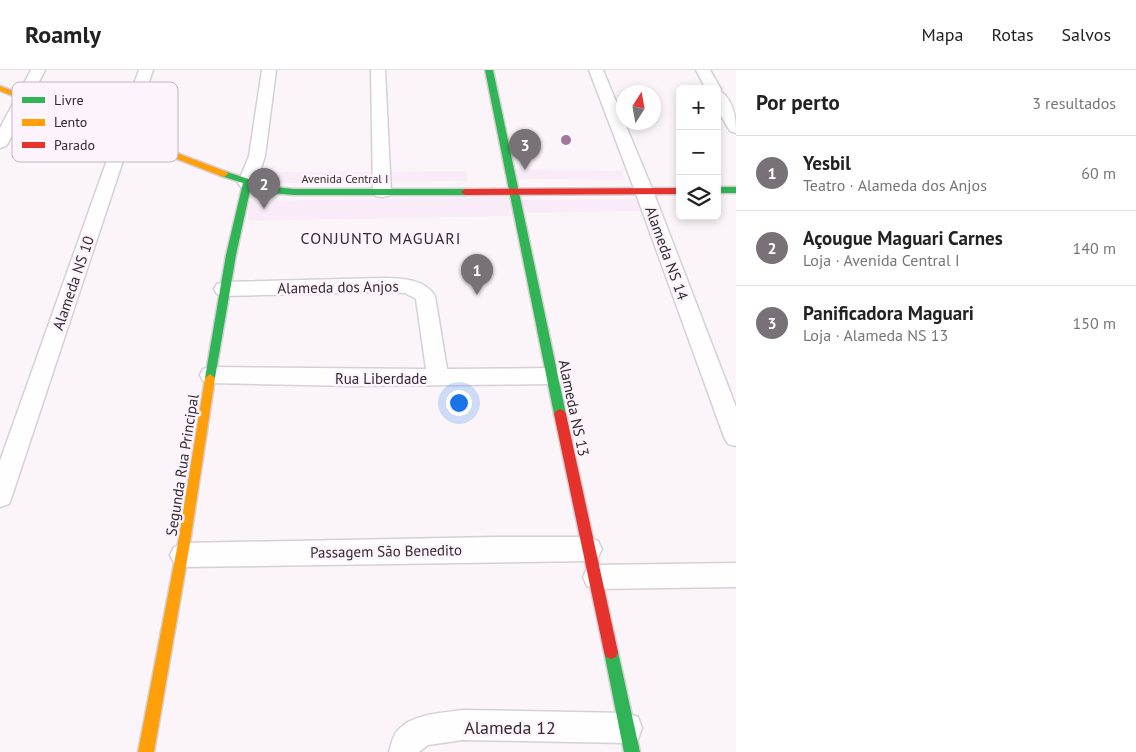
<!DOCTYPE html>
<html lang="pt">
<head>
<meta charset="utf-8">
<style>
	:root { --surface:#fff; --page:#f6f6f6; --text:#222; --muted:#767676; --line:#e0e0e0; --accent:#787177 }
	body { margin:0; font-family:"PT Sans",sans-serif; background:var(--page); color:var(--text) }
	.controls { position:absolute; right:15px; top:15px; display:grid; overflow:hidden; border-radius:8px; box-shadow:0 2px 8px #0003 }
	.controls button { width:45px; height:45px; display:grid; place-items:center; padding:0; border:0; border-bottom:1px solid var(--line); background:var(--surface); color:var(--text); font:25px sans-serif }
	.compass { position:absolute; left:616px; top:15px; width:45px; height:45px; border-radius:50%; background:var(--surface); box-shadow:0 2px 8px #0003; rotate:11deg }
	.you { position:absolute; left:458px; top:332px; width:18px; height:18px; margin:-12px; border:4px solid #fff; border-radius:50%; background:#1a73e8; box-shadow:0 0 0 8px #1a73e833 }
	.badge { display:grid; place-items:center; width:32px; height:32px; border-radius:50%; background:var(--accent); color:#fff; font-size:16px; font-weight:700 }
	.pin { position:absolute; translate:-50% -41px; filter:drop-shadow(0 1px 2px #0008) }
	.pin::after { content:''; position:absolute; top:26px; width:18px; height:15px; background:inherit; clip-path:polygon(0 0,100% 0,50% 100%) }
	.list { margin:0; padding:0; list-style:none }
	h2 { display:flex; justify-content:space-between; align-items:center; height:65px; margin:0; padding:0 20px; font-size:21px }
	h2 small { font-size:16px; font-weight:400; color:var(--muted) }
	.list li { display:grid; grid-template-columns:32px 1fr auto; gap:15px; align-items:center; box-sizing:border-box; height:75px; padding:0 20px; border-top:1px solid var(--line) }
	.list b { display:block; font-size:19px; white-space:nowrap }
	.list p { margin:0; font-size:16px; white-space:nowrap; color:var(--muted) }
	.list em { font-size:16px; font-style:normal; color:var(--muted) }
	.icon { flex:none; width:28px; height:28px; fill:none; stroke:currentColor; stroke-width:2; stroke-linecap:round; stroke-linejoin:round }
	.map { position:relative; flex:none; width:736px; height:682px; overflow:hidden }
	header { display:flex; align-items:center; gap:30px; box-sizing:border-box; height:70px; padding:0 25px; background:var(--surface); border-bottom:1px solid var(--line) }
	header strong { font-size:24px }
	nav { display:flex; gap:28px; margin-inline-start:auto; font-size:18px }
	main { display:flex }
	aside { flex:1; background:var(--surface) }
	.map>svg:first-child { display:block }
	.built { fill:#faebf8 }
	.lines { fill:none; stroke-linecap:round; stroke-linejoin:round }
	.street-casing { stroke:#d6d0d5; stroke-width:3 }
	.fast-casing { stroke:#d6d0d5; stroke-width:3 }
	.slow-casing { stroke:#d6d0d5; stroke-width:3 }
	.jam-casing { stroke:#d6d0d5; stroke-width:3 }
	.street { fill:#fefefe; fill-rule:evenodd }
	.fast { fill:#30b455; fill-rule:evenodd }
	.slow { fill:#ff9f0a; fill-rule:evenodd }
	.jam { fill:#e5322d; fill-rule:evenodd }
	.tree { fill:#9f779d }
	.labels { text-anchor:middle; dominant-baseline:central; stroke-width:5; stroke-linejoin:round; paint-order:stroke }
	.far-street-label { font-size:12px; fill:#312a30; stroke:#fdf3fc }
	.street-label { font-size:15px; fill:#312a30; stroke:#fdf3fc }
	.neighbourhood-label { font-size:16px; letter-spacing:1px; fill:#312a30; stroke:#fdf3fc }
	.near-street-label { font-size:18px; fill:#312a30; stroke:#fdf3fc }
	.key { fill:#fdf3fc; stroke:#c0b7bf; stroke-width:1 }
	.key-label { font-size:14px; fill:#312a30 }
</style>
</head>
<body>
<header>
<strong>Roamly</strong>
<nav><a>Mapa</a><a>Rotas</a><a>Salvos</a></nav>
</header>
<main>
<div class="map">
<svg width="736" height="682" viewBox="0 0 736 682">
	<rect width="100%" height="100%" fill="#fbf5fa"/>
	<g class="built">
		<polygon points="513,99 622,101 625,110 515,109"/>
		<polygon points="466,101 468,111 391,112 390,102"/>
		<polygon points="263,102 374,102 374,113 261,113"/>
		<polygon points="509,127 514,146 247,151 249,131"/>
		<polygon points="638,129 643,141 522,143 519,130"/>
	</g>
	<g class="lines">
		<defs>
			<g id="street">
				<polygon points="31,0 45,0 8,73 6,76 0,78 0,58"/>
				<polygon points="139,0 153,0 12,426 9,434 0,437 0,391"/>
				<polygon points="262,0 276,0 265,86 256,113 253,117 247,118 241,117 238,113 249,86"/>
				<polygon points="371,0 385,0 391,122 388,126 382,127 376,126 373,122"/>
				<polygon points="589,0 603,0 653,121 736,337 736,376 728,374 724,367 635,121"/>
				<path d="M696 0H710L721 19 720 21C734 30 736 48 736 63L730 61 717 39V19H706Z"/>
				<path d="M384 208C401 208 425 209 435 226L447 299 552 298 560 300 563 306 560 312 552 314 354 316 211 313 203 311 200 305 203 299 211 297 426 299 416 229 405 223 384 222 224 226 217 224 214 219 217 214 224 212Z"/>
				<polygon points="496,467 589,467 598,471 602,479 598,487 589,491 183,497 174,493 170,485 174,477 183,473"/>
				<polygon points="736,493 736,517 596,519 587,516 583,507 587,498 596,495"/>
				<path d="M463 640 627 643 638 647 642 658 638 669 627 673 463 670 428 675 419 682H389C391 675 393 665 398 660 414 643 442 643 463 640Z"/>
			</g>
			<g id="fast">
				<polygon points="485,0 493,0 566,344 564,347 556,347 554,344"/>
				<polygon points="224,101 273,117 294,119 465,119 469,122 465,125 294,125 272,123 251,116 236,185 215,308 210,312 205,308 226,185 243,113 221,106 221,102"/>
				<rect x="717" y="117" width="19" height="6"/>
				<polygon points="611,575 616,577 618,582 640,682 624,682 604,582 606,577"/>
			</g>
			<g id="slow">
				<polygon points="0,16 227,102 228,104 224,107 221,106 0,21"/>
				<polygon points="210,304 215,308 190,473 154,682 138,682 178,473 205,308"/>
			</g>
			<g id="jam">
				<polygon points="680,118 680,124 465,125 461,122 465,119"/>
				<polygon points="560,339 564,341 566,344 618,582 616,587 611,589 606,587 604,582 554,344 556,341"/>
			</g>
		</defs>
		<use href="#street" class="street-casing"/>
		<use href="#fast" class="fast-casing"/>
		<use href="#slow" class="slow-casing"/>
		<use href="#jam" class="jam-casing"/>
		<use href="#street" class="street"/>
		<use href="#fast" class="fast"/>
		<use href="#slow" class="slow"/>
		<use href="#jam" class="jam"/>
	</g>
	<circle class="tree" cx="566" cy="70" r="5"/>
	<g class="labels">
		<g class="far-street-label">
			<text x="345" y="108">Avenida Central I</text>
		</g>
		<g class="street-label">
			<text transform="translate(667 183) rotate(70)">Alameda NS 14</text>
			<text transform="translate(73 213) rotate(-71)">Alameda NS 10</text>
			<text transform="translate(338 217) rotate(-1)">Alameda dos Anjos</text>
			<text x="381" y="308">Rua Liberdade</text>
			<text transform="translate(574 338) rotate(78)">Alameda NS 13</text>
			<text transform="translate(182 395) rotate(-81)">Segunda Rua Principal</text>
			<text transform="translate(386 481) rotate(-1)">Passagem São Benedito</text>
		</g>
		<g class="neighbourhood-label">
			<text x="381" y="168">CONJUNTO MAGUARI</text>
		</g>
		<g class="near-street-label">
			<text x="510" y="657">Alameda 12</text>
		</g>
	</g>
	<rect x="12" y="12" width="166" height="80" rx="8" class="key"/>
	<rect x="22" y="27" width="23" height="6" fill="#30b455"/>
	<rect x="22" y="49" width="23" height="7" fill="#ff9f0a"/>
	<rect x="22" y="72" width="23" height="6" fill="#e5322d"/>
	<g class="key-label">
		<text x="54" y="35">Livre</text>
		<text x="54" y="57">Lento</text>
		<text x="54" y="80">Parado</text>
	</g>
</svg>
<div class="controls">
<button>+</button>
<button>−</button>
<button><svg class="icon" aria-label="layers" viewBox="0 0 24 24"><path d="M12 4l9 5-9 5-9-5zM3 14l9 5 9-5"/></svg></button>
</div>
<svg class="compass" viewBox="-18 -18 36 36"><path d="M0-13l5 13h-10z" fill="#e53935"/><path d="M0 13l5-13h-10z" fill="#767676"/></svg>
<div class="you"></div>
<div class="pin badge" style="left:477px;top:225px">1</div>
<div class="pin badge" style="left:264px;top:139px">2</div>
<div class="pin badge" style="left:525px;top:100px">3</div>
</div>
<aside>
<h2>Por perto<small>3 resultados</small></h2>
<ul class="list">
<li><span class="badge">1</span><div><b>Yesbil</b><p>Teatro · Alameda dos Anjos</p></div><em>60 m</em></li>
<li><span class="badge">2</span><div><b>Açougue Maguari Carnes</b><p>Loja · Avenida Central I</p></div><em>140 m</em></li>
<li><span class="badge">3</span><div><b>Panificadora Maguari</b><p>Loja · Alameda NS 13</p></div><em>150 m</em></li>
</ul>
</aside>
</main>
</body>
</html>
